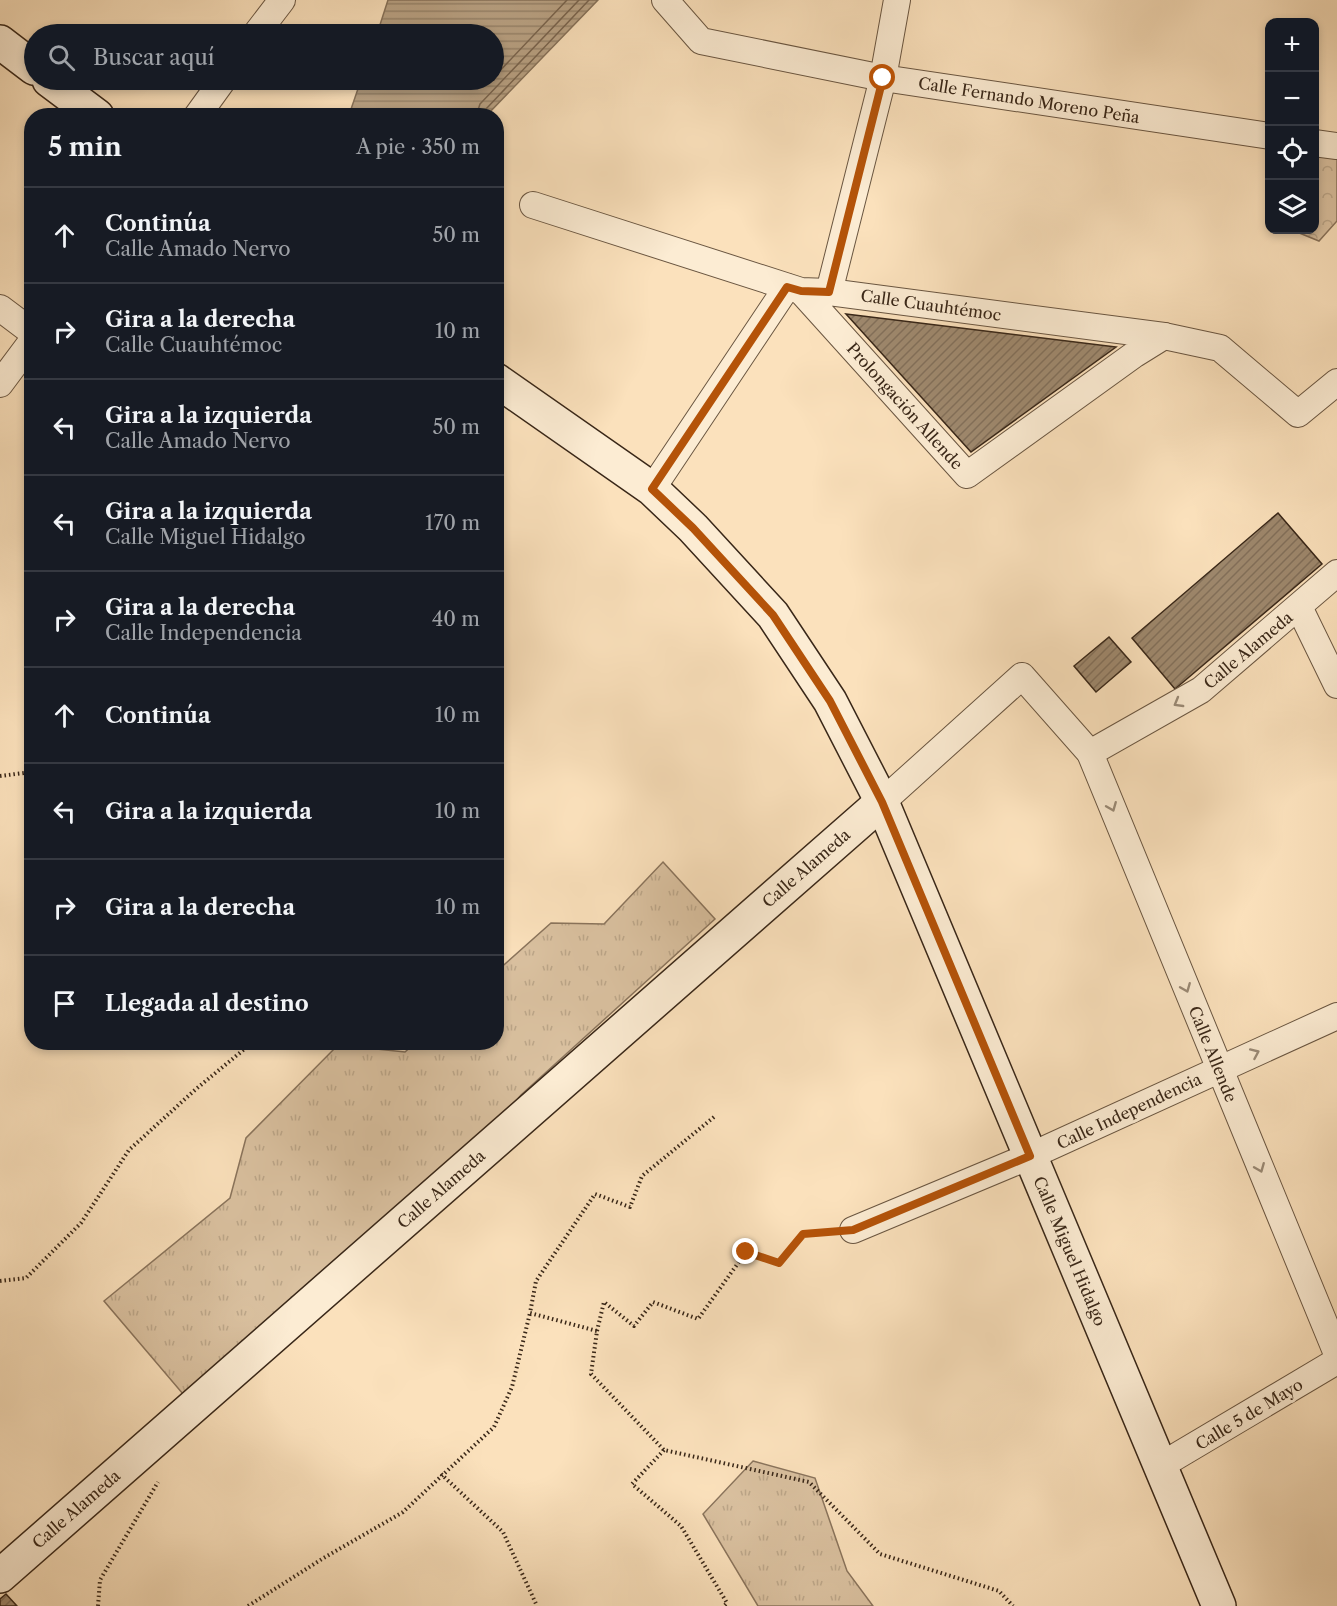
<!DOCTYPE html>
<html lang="es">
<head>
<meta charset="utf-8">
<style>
	:root { --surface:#171b24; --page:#20242c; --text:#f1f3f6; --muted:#9ea1a6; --line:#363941 }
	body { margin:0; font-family:"Libre Caslon Text",serif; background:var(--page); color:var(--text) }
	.controls { position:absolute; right:18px; top:18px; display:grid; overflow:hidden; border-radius:12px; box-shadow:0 3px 9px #0003 }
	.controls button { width:54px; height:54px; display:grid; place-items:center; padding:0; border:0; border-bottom:2px solid var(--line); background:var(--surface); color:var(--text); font:30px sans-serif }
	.stop { position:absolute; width:18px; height:18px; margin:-14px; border:4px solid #b45309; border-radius:50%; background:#fff }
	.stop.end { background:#b45309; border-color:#fff; box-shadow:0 2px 6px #0008 }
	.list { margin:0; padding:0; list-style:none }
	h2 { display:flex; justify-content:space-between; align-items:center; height:78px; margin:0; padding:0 24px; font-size:26px }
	h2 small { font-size:20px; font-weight:400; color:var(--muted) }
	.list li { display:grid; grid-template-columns:39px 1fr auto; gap:18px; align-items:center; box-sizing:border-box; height:96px; padding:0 24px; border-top:2px solid var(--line) }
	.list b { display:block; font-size:22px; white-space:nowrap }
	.list p { margin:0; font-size:20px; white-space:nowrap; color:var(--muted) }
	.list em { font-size:20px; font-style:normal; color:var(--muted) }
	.icon { flex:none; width:33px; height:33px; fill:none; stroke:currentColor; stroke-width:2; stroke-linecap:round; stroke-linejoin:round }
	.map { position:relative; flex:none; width:1337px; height:1606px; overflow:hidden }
	.search { position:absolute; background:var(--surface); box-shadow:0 3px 9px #0003; left:24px; top:24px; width:480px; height:66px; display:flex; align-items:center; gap:15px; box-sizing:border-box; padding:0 21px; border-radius:33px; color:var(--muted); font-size:22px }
	.panel { position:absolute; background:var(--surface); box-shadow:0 3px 9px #0003; left:24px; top:108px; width:480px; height:942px; border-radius:24px }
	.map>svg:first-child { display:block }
	.grass { fill:url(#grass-tufts); stroke:#8a745c; stroke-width:1.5 }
	.forest { fill:url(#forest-crowns); stroke:#8a745c; stroke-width:1.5 }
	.water { fill:url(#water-rules); stroke:#867159; stroke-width:1.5 }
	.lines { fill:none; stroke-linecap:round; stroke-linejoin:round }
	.shore { stroke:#79644e; stroke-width:1.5 }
	.building { fill:url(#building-hatch); stroke:#392718; stroke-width:1.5 }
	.street-casing { stroke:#6a5641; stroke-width:28 }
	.secondary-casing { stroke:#392718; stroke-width:36 }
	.path { stroke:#392718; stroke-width:4; stroke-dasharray:1.5 3; stroke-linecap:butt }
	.street { stroke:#fcecd3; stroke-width:26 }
	.secondary { stroke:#fcecd3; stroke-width:33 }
	.oneway { stroke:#9a8a76 }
	.route { stroke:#b45309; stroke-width:8 }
	.labels { text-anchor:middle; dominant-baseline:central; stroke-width:6; stroke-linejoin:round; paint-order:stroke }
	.street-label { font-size:16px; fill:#392718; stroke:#fcecd3 }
</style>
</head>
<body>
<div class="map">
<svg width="1337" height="1606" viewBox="0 0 1337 1606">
	<defs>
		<pattern id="grass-tufts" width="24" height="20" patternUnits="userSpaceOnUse" patternTransform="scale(1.5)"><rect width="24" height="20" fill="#dac1a0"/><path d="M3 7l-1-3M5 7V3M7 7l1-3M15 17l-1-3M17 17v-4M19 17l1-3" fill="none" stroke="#bca689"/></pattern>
		<pattern id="forest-crowns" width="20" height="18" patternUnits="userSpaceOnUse" patternTransform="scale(1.5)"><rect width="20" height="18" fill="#dac1a0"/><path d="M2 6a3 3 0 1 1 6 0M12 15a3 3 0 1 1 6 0" fill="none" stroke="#bca689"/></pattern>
		<pattern id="water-rules" width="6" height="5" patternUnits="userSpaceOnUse" patternTransform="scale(1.5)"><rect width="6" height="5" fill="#b9a284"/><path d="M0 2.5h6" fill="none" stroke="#97846b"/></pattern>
		<pattern id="building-hatch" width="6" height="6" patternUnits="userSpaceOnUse" patternTransform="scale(1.5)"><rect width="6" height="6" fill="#9e886d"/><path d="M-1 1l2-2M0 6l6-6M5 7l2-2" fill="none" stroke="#826f59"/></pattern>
	</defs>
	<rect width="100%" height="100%" fill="#fbe1bc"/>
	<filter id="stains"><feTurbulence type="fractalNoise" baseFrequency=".00333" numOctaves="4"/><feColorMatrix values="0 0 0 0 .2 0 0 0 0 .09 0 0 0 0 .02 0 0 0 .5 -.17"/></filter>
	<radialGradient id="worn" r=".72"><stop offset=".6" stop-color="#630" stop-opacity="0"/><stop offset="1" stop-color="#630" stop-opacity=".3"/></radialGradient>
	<g class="grass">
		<polygon points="663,862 715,919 521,1095 474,1151 183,1394 104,1301 230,1198 246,1138 338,1045 405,1052 415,1043 496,1042 497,971 551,923 604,924"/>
		<polygon points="753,1461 815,1478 847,1571 873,1606 758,1606 703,1514"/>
	</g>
	<polygon class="forest" points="1315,156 1337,159 1337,221 1319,241 1292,230 1314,230"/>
	<polygon class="water" points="388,0 598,0 487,115 349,115 361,80 494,80 494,34 377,34"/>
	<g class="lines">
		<g class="shore">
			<polyline points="494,77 567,0"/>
			<polyline points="476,116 480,104 579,0"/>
			<polyline points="484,116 486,109 589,0"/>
		</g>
	</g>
	<g class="building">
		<polygon points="846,314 1116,347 971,452"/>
		<polygon points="1278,513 1322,564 1175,689 1132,638"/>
		<polygon points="1109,637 1131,662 1096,692 1074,666"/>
		<polygon points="6,1594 17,1606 0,1606 0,1599"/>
	</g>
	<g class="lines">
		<defs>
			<g id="street">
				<polyline points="665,0 701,41 883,78 1270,136"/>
				<polyline points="256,34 282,0"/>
				<polyline points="197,116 223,80"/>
				<polyline points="1314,143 1337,146"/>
				<polyline points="533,205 801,291 829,292 1164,336 1135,354 967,475 801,291"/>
				<polyline points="829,292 883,78 897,0"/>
				<polyline points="0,308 32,332"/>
				<polyline points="1164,336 1220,348 1298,414 1337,382"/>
				<polyline points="0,384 32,341"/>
				<polyline points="652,489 787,287"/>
				<polyline points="1299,607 1337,685"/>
				<polyline points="1090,753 1201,690 1337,573"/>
				<polyline points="882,802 1022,676 1090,753 1337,1354"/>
				<polyline points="853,1230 1030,1156 1337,1016"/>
				<polyline points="1160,1466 1337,1361"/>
			</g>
			<g id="secondary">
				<polyline points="0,42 34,68"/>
				<polyline points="49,80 97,116"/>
				<polyline points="496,380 652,489 693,528 773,615 830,701 882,802 1219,1606"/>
				<polyline points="0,1576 882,802"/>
			</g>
		</defs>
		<use href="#street" class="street-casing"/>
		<use href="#secondary" class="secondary-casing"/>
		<g class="path">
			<polyline points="0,776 32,772"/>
			<polyline points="714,1117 642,1176 630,1207 595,1194 536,1281 530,1313 597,1331 591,1374 664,1450 809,1482 880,1554 999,1591 1013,1606"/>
			<polyline points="0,1281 26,1278 81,1223 129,1150 196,1089 253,1042"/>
			<polyline points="597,1331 604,1302 634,1326 653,1302 698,1319 746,1252 779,1263 803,1234 828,1232"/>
			<polyline points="664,1450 632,1484 681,1526 727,1603 724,1606"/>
			<polyline points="441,1474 503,1532 537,1606"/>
			<polyline points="98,1606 100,1580 158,1482"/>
			<polyline points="248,1606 322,1559 403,1512 494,1427 512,1387 530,1313"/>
		</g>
		<use href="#street" class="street"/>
		<use href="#secondary" class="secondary"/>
	</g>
	<defs><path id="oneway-chevron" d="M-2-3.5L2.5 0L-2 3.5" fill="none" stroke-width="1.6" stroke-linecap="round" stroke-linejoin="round" transform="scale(1.5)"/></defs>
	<g class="oneway">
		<use href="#oneway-chevron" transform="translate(1178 703) rotate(150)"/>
		<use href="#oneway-chevron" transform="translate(1112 807) rotate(68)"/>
		<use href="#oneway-chevron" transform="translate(1186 988) rotate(68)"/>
		<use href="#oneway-chevron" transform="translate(1255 1053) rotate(-24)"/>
		<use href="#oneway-chevron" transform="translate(1260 1168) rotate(68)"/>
	</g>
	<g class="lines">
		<polyline class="route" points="746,1252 779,1263 803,1234 853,1230 1030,1156 882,802 830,701 773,615 693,528 652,489 787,287 801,291 829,292 883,78"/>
	</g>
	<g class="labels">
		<g class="street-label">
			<text transform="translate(1029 100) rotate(9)">Calle Fernando Moreno Peña</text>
			<text transform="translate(931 305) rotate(8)">Calle Cuauhtémoc</text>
			<text transform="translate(905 406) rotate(48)">Prolongación Allende</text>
			<text transform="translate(1248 650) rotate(-40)">Calle Alameda</text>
			<text transform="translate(806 868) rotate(-41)">Calle Alameda</text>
			<text transform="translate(1213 1054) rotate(68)">Calle Allende</text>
			<text transform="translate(1129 1111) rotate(-25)">Calle Independencia</text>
			<text transform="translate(441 1189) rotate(-41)">Calle Alameda</text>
			<text transform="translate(1070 1251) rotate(67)">Calle Miguel Hidalgo</text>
			<text transform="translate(1249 1414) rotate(-31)">Calle 5 de Mayo</text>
			<text transform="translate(76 1509) rotate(-41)">Calle Alameda</text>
		</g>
	</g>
	<rect width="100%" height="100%" filter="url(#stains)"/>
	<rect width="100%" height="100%" fill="url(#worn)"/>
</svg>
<div class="controls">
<button>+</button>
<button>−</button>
<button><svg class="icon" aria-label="locate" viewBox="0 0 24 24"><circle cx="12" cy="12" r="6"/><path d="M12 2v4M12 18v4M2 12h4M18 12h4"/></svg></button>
<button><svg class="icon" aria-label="layers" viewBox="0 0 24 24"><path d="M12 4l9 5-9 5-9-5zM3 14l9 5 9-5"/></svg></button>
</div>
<div class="stop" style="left:883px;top:78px"></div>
<div class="stop end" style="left:746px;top:1252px"></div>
<div class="search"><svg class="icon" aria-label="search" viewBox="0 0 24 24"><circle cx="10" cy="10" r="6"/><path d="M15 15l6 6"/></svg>Buscar aquí</div>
<section class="panel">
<h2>5 min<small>A pie · 350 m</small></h2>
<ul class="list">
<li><svg class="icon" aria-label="ahead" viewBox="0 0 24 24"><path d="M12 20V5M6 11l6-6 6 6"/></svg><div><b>Continúa</b><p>Calle Amado Nervo</p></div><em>50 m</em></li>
<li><svg class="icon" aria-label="right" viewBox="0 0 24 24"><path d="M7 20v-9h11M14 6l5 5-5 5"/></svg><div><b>Gira a la derecha</b><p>Calle Cuauhtémoc</p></div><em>10 m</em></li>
<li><svg class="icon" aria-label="left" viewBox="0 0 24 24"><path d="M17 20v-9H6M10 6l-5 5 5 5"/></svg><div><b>Gira a la izquierda</b><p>Calle Amado Nervo</p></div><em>50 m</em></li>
<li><svg class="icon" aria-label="left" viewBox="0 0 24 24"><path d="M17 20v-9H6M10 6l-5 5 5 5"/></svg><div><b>Gira a la izquierda</b><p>Calle Miguel Hidalgo</p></div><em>170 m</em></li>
<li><svg class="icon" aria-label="right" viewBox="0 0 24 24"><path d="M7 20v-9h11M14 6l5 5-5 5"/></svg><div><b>Gira a la derecha</b><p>Calle Independencia</p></div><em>40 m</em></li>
<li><svg class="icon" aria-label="ahead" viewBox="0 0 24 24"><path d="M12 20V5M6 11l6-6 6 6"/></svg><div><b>Continúa</b></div><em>10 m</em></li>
<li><svg class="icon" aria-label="left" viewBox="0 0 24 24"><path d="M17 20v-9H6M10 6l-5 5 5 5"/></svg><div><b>Gira a la izquierda</b></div><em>10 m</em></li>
<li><svg class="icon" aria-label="right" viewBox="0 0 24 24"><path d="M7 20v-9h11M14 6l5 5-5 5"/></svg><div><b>Gira a la derecha</b></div><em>10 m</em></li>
<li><svg class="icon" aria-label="arrive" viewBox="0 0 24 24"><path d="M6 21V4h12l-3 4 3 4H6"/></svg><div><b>Llegada al destino</b></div></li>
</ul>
</section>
</div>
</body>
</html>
